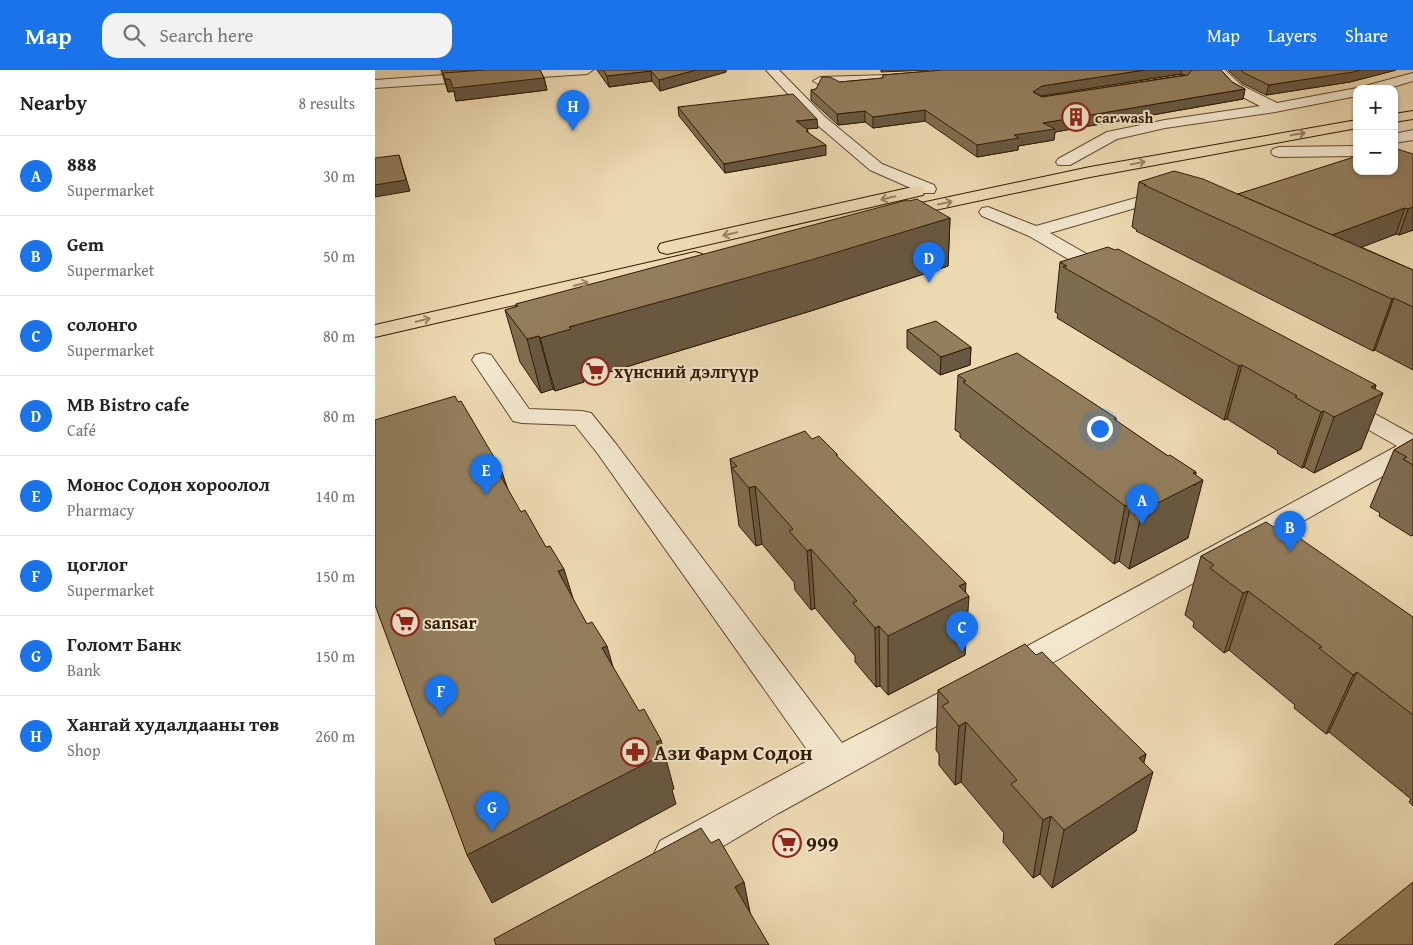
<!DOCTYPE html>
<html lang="en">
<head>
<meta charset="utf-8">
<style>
	:root { --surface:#fff; --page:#f2f2f2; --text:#222; --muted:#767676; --line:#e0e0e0; --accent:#1a73e8 }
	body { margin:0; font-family:"Gentium Book Plus",serif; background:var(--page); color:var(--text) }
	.controls { position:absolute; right:15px; top:15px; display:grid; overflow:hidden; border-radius:10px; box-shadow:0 1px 4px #0004 }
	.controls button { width:45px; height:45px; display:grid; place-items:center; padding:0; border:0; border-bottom:1px solid var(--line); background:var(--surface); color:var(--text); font:25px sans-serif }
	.you { position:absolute; left:724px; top:358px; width:18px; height:18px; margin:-12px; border:4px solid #fff; border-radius:50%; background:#1a73e8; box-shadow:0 0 0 8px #1a73e833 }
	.badge { display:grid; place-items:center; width:32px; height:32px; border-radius:50%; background:var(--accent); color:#fff; font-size:16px; font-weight:700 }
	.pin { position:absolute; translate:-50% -41px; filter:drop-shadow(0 1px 2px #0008) }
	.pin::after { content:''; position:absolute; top:26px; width:18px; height:15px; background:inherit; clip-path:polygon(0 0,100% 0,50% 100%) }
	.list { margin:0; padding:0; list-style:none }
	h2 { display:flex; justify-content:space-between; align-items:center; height:65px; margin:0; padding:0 20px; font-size:21px }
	h2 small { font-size:16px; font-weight:400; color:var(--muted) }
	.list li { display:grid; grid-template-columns:32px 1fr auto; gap:15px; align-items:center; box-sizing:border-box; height:80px; padding:0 20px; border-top:1px solid var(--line) }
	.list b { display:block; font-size:19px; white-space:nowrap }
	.list p { margin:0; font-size:16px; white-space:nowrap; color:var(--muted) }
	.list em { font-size:16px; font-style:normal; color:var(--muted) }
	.icon { flex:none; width:28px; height:28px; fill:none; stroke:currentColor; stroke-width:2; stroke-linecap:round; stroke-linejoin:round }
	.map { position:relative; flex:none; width:1038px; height:875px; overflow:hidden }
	header { display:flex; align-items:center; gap:30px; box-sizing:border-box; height:70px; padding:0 25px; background:var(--accent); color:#fff }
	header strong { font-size:24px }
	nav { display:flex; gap:28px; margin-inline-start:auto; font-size:18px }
	.search { width:350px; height:45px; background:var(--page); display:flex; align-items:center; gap:12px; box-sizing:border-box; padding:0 18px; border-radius:15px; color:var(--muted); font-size:19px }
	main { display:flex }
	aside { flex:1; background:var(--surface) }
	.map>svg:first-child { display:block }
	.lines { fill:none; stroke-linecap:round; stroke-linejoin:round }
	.minor-casing { stroke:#604a2d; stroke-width:2 }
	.major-casing { stroke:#311a00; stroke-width:2 }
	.minor { fill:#f3e7ce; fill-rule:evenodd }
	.major { fill:#eddab3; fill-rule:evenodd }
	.wall { fill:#7e6c50; stroke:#311a00; fill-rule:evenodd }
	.shaded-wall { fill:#675841; stroke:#311a00 }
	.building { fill:#937e5d; stroke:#311a00 }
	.oneway { stroke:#988462 }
	.labels { text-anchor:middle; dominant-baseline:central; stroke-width:4; stroke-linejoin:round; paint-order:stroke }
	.far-poi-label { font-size:15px; font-weight:bold; fill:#311a00; stroke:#f3e7ce; text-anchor:start }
	.poi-label { font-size:18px; font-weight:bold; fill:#311a00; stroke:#f3e7ce; text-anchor:start }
	.near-poi-label { font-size:21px; font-weight:bold; fill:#311a00; stroke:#f3e7ce; text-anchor:start }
</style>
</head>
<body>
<header>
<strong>Map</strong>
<div class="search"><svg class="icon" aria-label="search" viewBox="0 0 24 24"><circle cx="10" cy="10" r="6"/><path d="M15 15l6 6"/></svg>Search here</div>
<nav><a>Map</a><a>Layers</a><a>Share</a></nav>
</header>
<main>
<aside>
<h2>Nearby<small>8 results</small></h2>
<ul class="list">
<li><span class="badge">A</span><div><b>888</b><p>Supermarket</p></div><em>30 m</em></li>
<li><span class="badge">B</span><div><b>Gem</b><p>Supermarket</p></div><em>50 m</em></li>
<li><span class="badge">C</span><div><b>солонго</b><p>Supermarket</p></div><em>80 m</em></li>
<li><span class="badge">D</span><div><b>MB Bistro cafe</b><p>Café</p></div><em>80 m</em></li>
<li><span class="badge">E</span><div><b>Монос Содон хороолол</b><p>Pharmacy</p></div><em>140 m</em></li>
<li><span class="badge">F</span><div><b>цоглог</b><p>Supermarket</p></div><em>150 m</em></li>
<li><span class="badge">G</span><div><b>Голомт Банк</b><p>Bank</p></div><em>150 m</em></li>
<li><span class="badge">H</span><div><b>Хангай худалдааны төв</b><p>Shop</p></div><em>260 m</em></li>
</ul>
</aside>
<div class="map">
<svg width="1038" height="875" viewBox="0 0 1038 875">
	<rect width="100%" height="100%" fill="#eddab3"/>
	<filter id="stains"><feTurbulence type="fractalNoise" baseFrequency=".004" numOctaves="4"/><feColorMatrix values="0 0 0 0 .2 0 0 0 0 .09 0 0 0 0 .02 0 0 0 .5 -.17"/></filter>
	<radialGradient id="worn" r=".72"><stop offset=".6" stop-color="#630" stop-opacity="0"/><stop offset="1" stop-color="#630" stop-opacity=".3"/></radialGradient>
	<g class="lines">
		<defs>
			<g id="minor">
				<polygon points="140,0 218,0 212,4 0,18 0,10"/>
				<polygon points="391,0 404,0 450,47 507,94 559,115 561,119 559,123 547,123 495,100 440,53"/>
				<polygon points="837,0 850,0 866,15 902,33 982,18 985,19 982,19 982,26 900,42 790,58 742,69 695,95 683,95 681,92 683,89 732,62 790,50 885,36 856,21"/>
				<polygon points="1038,3 1038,11 1011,19 988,19 990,16"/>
				<polygon points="513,5 518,6 520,9 518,12 445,15 438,11 445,7"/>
				<polygon points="1038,60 1038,70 1019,73 1019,64"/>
				<polygon points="982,76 982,86 904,87 898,85 896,82 898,79 904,77"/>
				<polygon points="764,127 802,136 805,140 802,144 796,145 764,137 675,163 743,202 746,206 743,210 736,212 729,210 654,166 607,146 604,142 607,138 613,137 661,156"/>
				<polygon points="108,283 116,285 154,339 207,341 216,343 241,374 467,673 583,613 595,609 607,613 612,622 607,631 402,744 313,797 299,802 285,797 279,784 285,771 438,688 223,384 200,355 147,353 138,351 97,290 100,285"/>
				<polygon points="965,327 973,329 1038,365 1038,389 647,610 635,614 623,610 619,601 623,592 1022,376 957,339 953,334 957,329"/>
			</g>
			<g id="major">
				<polygon points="1038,41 1038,49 1019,52 1019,44"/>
				<polygon points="982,50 982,58 715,107 518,149 512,148 509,144 512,140 518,139 715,97"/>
				<polygon points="542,116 548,117 550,121 548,125 292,184 285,182 283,178 285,174 292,172"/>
				<polygon points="320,182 327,184 330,188 327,192 0,267 0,255"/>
			</g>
		</defs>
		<use href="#minor" class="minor-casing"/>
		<use href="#major" class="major-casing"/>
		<use href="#minor" class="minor"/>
		<use href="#major" class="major"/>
	</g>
	<g class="wall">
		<polygon points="66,0 165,0 169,8 172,20 81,31 79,21 73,22"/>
		<polygon points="222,0 351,0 351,2 285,21 277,11 234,17"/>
		<polygon points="506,0 554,0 506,2"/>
		<path d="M568 0H846L857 12 870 19 868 29 680 62 679 70 643 76V80L602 87 550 51 498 58 490 52 463 55 436 30V20L441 19 465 12 508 8V5ZM806 4 810 5 667 27 666 26Z"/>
		<polygon points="853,0 1021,0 975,12 891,25 867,13"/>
		<polygon points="303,37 443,58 431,59 451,85 350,103 304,46"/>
		<polygon points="1019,78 1038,160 1024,165 1021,164 986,177 1038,200 1038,300 1000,280 998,281 761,161 762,160 757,157 764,112 863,124"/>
		<polygon points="575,148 573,196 439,240 208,310 209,312 180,321 178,319 166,323 145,292 130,240 141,237 141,234"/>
		<polygon points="685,192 1001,315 986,379 939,403 929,397 927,398 902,383 903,381 852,349 849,350 682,248 683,244 680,242"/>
		<polygon points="532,260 596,277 595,295 565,305 532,278"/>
		<polygon points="583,305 741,348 741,351 793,386 821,402 813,468 754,499 744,491 739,494 585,367 585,363 580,360"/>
		<polygon points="437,369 462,384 462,386 591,522 590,585 513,625 505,616 501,617 480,592 480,586 440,538 436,540 420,520 419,512 387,474 381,476 364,456 355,389"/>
		<polygon points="1038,369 1038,465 1036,466 1004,446 1005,443 995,437 1019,380"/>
		<polygon points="826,486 1038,547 1038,736 1034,732 1036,729 954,662 951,664 919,638 920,635 854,580 849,583 818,557 819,552 810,545"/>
		<polygon points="661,585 771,684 769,692 761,761 677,818 665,804 658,808 628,772 629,763 586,712 580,715 564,695 564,684 561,680 563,620"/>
	</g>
	<g class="shaded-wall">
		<polygon points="321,0 351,0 351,2 285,21 284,10"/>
		<polygon points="769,0 806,0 806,4 666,26 658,22 667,16"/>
		<polygon points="986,0 1021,0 975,12 891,25 894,15"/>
		<polygon points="276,1 277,11 234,17 232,6"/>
		<polygon points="169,8 172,20 81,31 79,21 73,22 70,9"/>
		<polygon points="870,19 868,29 680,62 679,70 643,76 643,80 602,87 602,75 639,65 668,53"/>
		<polygon points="550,40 550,51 498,58 498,47"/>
		<polygon points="490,41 490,52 463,55 462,44"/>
		<polygon points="442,49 443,58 421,60 421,51"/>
		<polygon points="451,75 451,85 350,103 349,94"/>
		<polygon points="24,85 35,121 0,127 0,115"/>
		<polygon points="1038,137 1038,160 1024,165 1033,139"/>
		<polygon points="1030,138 1021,164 941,195 949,168"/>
		<polygon points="575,148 573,196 439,240 208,310 209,312 180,321 165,268 194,257"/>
		<polygon points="1019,228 1000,280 998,281 1017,229"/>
		<polygon points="164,266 178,319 166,323 152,269"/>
		<polygon points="596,277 595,295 565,305 566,287"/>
		<polygon points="867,295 852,349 849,350 864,296"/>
		<polygon points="1001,315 996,329 1008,323 986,379 939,403 959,347 996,317"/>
		<polygon points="949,341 929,397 927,398 946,342"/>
		<polygon points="126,399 142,446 122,400"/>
		<polygon points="821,402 818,416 828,410 813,468 754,499 767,441 818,403"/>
		<polygon points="380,416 387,474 381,476 374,418"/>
		<polygon points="756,433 744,491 739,494 750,436"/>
		<polygon points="436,479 440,538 436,540 432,481"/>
		<polygon points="189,499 204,548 183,501"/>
		<polygon points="591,513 590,527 594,526 590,585 513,625 513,566 584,516"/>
		<polygon points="873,521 854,580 849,583 868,523"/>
		<polygon points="504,556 505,616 501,617 500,558"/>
		<polygon points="232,576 246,625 227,578"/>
		<polygon points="982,602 954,662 951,664 978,605"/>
		<polygon points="591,652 586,712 580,715 584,656"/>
		<polygon points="286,670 299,719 297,720 301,734 117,833 92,785 281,672"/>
		<polygon points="771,684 763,712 778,702 761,761 677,818 689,760 764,688"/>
		<polygon points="676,746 665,804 658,808 668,750"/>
		<polygon points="369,812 379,862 360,817"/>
	</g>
	<g class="building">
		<polygon points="111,0 165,0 169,8 78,18 75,9 70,9 68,3"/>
		<polygon points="228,0 321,0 284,10 276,1 232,6"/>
		<polygon points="568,0 769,0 667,16 658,22 667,27 813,5 816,1 816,0 846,0 857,12 870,19 668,53 680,59 639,65 644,68 602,75 550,40 498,47 490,41 462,44 436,20 441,19 447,7 455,7 465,12 508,8 508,5"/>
		<polygon points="866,0 986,0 978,2 894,15 869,3"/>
		<polygon points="418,24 442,49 421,51 433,60 431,61 451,75 349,94 303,37"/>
		<polygon points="1019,78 1038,84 1038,137 1033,139 1030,138 957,165 863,124 982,86 982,101 1019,101"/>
		<polygon points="24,85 31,110 0,115 0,88"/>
		<polygon points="799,101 828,109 1038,200 1038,237 1019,228 1017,229 769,115 771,115 764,112"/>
		<polygon points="542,129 575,148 436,190 194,257 196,259 165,268 164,266 152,269 130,240 143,236 141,234 532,130 534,131"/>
		<polygon points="733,177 740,180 743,179 1001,315 996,317 1008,323 959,347 949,341 946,342 920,327 922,326 867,295 864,296 688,197 692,196 685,192"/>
		<polygon points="561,251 596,277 566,287 532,260"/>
		<polygon points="642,283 741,348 739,349 793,386 795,385 821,402 818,403 828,410 767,441 756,433 750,436 588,312 591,311 583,305"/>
		<polygon points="80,326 83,332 86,331 126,399 122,400 146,442 150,440 171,477 175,476 189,499 183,501 212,554 217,552 232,576 227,578 264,641 269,639 286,670 281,672 289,684 92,785 0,535 0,350"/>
		<polygon points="430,361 437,369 444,366 462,384 461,385 591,513 584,516 594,526 513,566 504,556 500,558 478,533 482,531 436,479 432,481 414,461 418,459 380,416 374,418 357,398 362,396 355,389"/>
		<polygon points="1038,369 1038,395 1028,389 1032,387 1019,380"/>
		<polygon points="891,452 905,461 910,458 1038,547 1038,645 982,602 978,605 944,578 947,577 873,521 868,523 835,498 839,495 826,486"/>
		<polygon points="650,574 661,585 667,582 771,684 764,688 778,702 689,760 676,746 668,750 636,714 642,710 591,652 584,656 567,636 574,632 563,620"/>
		<polygon points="326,758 336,773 344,769 369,812 360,817 394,875 121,875 119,869"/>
		<polygon points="1038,812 1038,875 959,875"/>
	</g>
	<defs><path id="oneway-shaft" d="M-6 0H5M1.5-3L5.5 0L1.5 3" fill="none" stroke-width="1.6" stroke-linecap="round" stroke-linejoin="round" transform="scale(1.25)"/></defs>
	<g class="oneway">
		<use href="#oneway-shaft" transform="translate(923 64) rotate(-10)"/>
		<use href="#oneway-shaft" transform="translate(763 93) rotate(-11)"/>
		<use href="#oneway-shaft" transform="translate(513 128) rotate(167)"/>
		<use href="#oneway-shaft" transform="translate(570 133) rotate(-12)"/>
		<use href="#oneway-shaft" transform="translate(355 164) rotate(167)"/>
		<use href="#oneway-shaft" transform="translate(206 214) rotate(-13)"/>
		<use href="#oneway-shaft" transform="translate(48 250) rotate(-13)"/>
	</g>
	<defs>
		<symbol id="building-ring" viewBox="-11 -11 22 22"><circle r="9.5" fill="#f3e7ce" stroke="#8f2418" stroke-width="1.5"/><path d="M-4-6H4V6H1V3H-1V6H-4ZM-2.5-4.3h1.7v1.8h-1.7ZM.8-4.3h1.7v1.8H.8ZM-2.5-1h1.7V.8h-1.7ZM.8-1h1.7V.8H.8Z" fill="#8f2418"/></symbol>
		<symbol id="supermarket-ring" viewBox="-11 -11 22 22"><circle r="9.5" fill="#f3e7ce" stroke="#8f2418" stroke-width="1.5"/><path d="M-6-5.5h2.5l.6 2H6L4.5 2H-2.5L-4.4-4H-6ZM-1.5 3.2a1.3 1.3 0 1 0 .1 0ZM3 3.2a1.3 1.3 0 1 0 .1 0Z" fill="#8f2418"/></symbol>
		<symbol id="pharmacy-ring" viewBox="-11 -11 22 22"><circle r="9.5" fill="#f3e7ce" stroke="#8f2418" stroke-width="1.5"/><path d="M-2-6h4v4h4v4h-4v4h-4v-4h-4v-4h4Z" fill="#8f2418"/></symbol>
	</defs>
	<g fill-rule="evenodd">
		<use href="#building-ring" x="685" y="31" width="32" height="32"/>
		<use href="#supermarket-ring" x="204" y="285" width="32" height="32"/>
		<use href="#supermarket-ring" x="14" y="536" width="32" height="32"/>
		<use href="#pharmacy-ring" x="244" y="666" width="32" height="32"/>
		<use href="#supermarket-ring" x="396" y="757" width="32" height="32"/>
	</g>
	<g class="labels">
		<g class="far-poi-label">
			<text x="720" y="47">car wash</text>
		</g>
		<g class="poi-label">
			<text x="239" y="301">хүнсний дэлгүүр</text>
			<text x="49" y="552">sansar</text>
		</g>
		<g class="near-poi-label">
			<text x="279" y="682">Ази Фарм Содон</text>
			<text x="431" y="773">999</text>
		</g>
	</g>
	<rect width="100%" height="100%" filter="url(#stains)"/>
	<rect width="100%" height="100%" fill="url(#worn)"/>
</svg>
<div class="controls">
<button>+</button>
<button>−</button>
</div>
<div class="you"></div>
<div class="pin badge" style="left:767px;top:455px">A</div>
<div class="pin badge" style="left:915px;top:482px">B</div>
<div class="pin badge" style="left:587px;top:582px">C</div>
<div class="pin badge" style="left:554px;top:213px">D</div>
<div class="pin badge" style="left:111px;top:425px">E</div>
<div class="pin badge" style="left:66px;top:646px">F</div>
<div class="pin badge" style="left:117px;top:762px">G</div>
<div class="pin badge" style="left:198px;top:61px">H</div>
</div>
</main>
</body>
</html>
